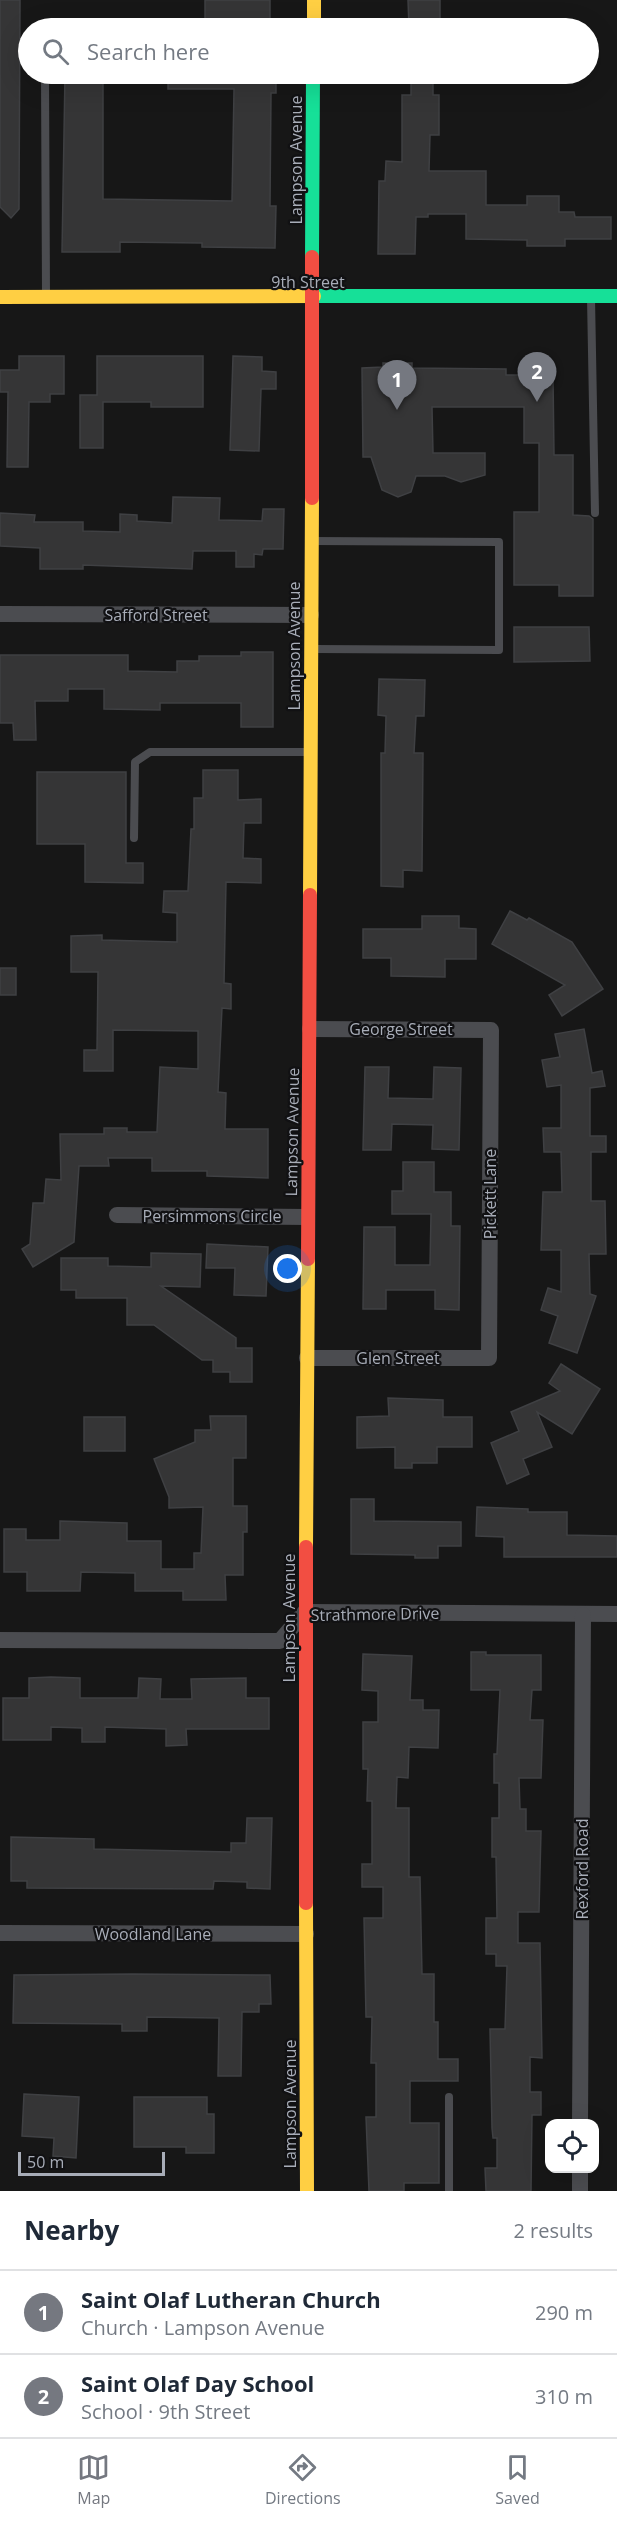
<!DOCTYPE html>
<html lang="en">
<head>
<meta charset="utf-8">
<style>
	:root { --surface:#fff; --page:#f6f6f7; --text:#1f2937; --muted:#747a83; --line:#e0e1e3; --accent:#757880 }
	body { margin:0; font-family:"Open Sans",sans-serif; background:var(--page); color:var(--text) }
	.controls { position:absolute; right:18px; bottom:18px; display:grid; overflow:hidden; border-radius:12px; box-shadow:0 6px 24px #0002 }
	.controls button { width:54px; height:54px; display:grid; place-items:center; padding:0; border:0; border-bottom:2px solid var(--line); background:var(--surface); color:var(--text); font:30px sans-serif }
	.scale { position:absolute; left:18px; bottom:15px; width:147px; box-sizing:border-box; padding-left:6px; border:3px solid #a8adb8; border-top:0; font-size:16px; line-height:21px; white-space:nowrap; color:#a8adb8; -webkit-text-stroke:4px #111113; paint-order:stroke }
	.you { position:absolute; left:288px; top:1269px; width:21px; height:21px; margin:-15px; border:4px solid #fff; border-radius:50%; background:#1a73e8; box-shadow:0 0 0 9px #1a73e833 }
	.badge { display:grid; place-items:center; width:39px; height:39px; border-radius:50%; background:var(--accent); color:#fff; font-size:20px; font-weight:700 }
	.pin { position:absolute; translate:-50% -50px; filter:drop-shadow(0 2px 3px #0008) }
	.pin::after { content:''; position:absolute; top:32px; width:21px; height:18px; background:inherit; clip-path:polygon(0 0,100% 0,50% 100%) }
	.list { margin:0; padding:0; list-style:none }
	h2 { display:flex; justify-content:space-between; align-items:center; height:78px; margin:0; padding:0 24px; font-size:26px }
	h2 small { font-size:20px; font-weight:400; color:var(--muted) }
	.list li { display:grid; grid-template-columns:39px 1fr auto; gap:18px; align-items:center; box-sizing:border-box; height:84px; padding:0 24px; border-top:2px solid var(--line) }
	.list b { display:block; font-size:22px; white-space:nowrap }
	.list p { margin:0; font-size:20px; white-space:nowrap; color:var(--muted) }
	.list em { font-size:20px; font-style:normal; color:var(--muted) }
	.icon { flex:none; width:33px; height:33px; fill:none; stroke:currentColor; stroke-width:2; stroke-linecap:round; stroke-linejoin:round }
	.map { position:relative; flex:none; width:617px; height:2191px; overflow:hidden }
	.search { position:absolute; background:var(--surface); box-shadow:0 6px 24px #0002; left:18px; right:18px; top:18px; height:66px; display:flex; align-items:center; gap:15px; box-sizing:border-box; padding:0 21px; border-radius:33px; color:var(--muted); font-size:22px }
	.sheet { height:246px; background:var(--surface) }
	nav { display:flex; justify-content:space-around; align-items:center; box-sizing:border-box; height:84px; border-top:2px solid var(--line); background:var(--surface); font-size:16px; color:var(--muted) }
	nav a { display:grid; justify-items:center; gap:3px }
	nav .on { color:var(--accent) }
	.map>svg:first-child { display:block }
	.building { fill:#353536; stroke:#3f4043; stroke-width:1.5 }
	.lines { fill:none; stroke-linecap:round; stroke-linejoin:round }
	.lane { stroke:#4b4c50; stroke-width:8 }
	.street { stroke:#4b4c50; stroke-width:16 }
	.fast { stroke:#16e098; stroke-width:14 }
	.slow { stroke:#ffcf43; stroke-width:14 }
	.jam { stroke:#f24e42; stroke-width:14 }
	.labels { text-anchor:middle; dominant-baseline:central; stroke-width:4.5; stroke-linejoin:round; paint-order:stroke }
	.street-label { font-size:16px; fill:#a8adb8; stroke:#111113 }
</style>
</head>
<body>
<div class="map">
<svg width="617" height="2191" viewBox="0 0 617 2191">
	<rect width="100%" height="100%" fill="#171717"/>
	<g class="building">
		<polygon points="0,0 20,0 19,209 11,218 0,207"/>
		<rect x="205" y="0" width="65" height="28"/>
		<polygon points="408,0 440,0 440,28 409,28"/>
		<polygon points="65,74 103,74 103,199 232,201 234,89 168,89 168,74 276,74 276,93 271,93 270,206 276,206 275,248 202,247 202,243 120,242 120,252 62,252"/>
		<polygon points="411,74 433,74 433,95 439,95 439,135 430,135 429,171 486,171 486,205 527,205 527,196 559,196 559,212 574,212 575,217 611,217 611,239 565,239 565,246 527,246 527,240 466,239 466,214 428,214 428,217 416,217 415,254 378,254 379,181 385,181 386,161 402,162 402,95 411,95"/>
		<polygon points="19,356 64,356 64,394 50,394 50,402 29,402 28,467 7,467 8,392 0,392 0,370 19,370"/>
		<polygon points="97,356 203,356 203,407 151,407 151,402 103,402 103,448 80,448 80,395 97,395"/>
		<polygon points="233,356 262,357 262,371 276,372 276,389 261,389 259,451 230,450"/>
		<polygon points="383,363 412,363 412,368 506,369 506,375 553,375 554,455 573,455 573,515 589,516 593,519 593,596 559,596 559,585 514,585 514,512 539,512 539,443 524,443 524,407 432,407 433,453 485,453 485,475 461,482 445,476 416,476 411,492 398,497 382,490 371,457 363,457 362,368 383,367"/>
		<polygon points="173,497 220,498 219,520 262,521 263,509 284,509 283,549 263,549 262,555 254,554 254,567 236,567 236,551 193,551 192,569 83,565 83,569 40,569 40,548 0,546 0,513 35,515 34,522 83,522 83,531 120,532 120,514 137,515 137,521 172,523"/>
		<polygon points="514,627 589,627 590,661 514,662"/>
		<polygon points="241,652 273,652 273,727 241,727 241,703 160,703 160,710 104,709 104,689 68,689 68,701 35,701 36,740 14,740 13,723 0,723 0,655 128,655 128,671 177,672 177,661 199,661 199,656 241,656"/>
		<polygon points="379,679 425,680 424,716 416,716 414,753 423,753 422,871 403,870 403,887 381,886 381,753 385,753 386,716 378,715"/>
		<polygon points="203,770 238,770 238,800 261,799 261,823 244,823 243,858 261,859 261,883 226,882 224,983 231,984 231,1009 222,1008 218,1092 226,1093 225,1129 268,1129 268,1178 207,1176 207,1171 152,1171 152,1158 108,1158 109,1166 79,1166 74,1242 33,1267 22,1249 30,1244 33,1203 44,1203 46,1179 61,1180 60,1134 104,1134 104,1128 127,1128 127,1132 157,1132 160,1067 198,1069 198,1031 113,1030 113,1071 84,1071 84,1050 97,1050 98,972 71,972 71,936 102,935 102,940 177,942 177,913 163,912 164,891 188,891 191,829 194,829 194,798 203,798"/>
		<polygon points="37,772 126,772 126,863 143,863 143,883 85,882 85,844 37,844"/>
		<polygon points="510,911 527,920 529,918 572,942 603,989 562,1016 549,995 565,985 492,944"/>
		<polygon points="422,916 459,916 459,928 476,929 476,959 445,959 445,977 391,976 391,958 363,958 363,929 422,929"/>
		<rect x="0" y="968" width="16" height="27"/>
		<polygon points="584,1029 592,1073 602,1071 605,1086 590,1088 590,1136 606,1136 606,1152 591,1152 591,1201 605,1201 606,1254 589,1254 590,1294 596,1296 577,1353 549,1343 558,1316 541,1310 548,1288 561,1292 561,1250 541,1250 543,1192 562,1192 561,1152 544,1152 543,1128 561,1128 561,1085 547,1087 542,1060 560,1057 555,1034"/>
		<polygon points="365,1067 389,1067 388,1098 433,1099 434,1067 461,1068 459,1150 432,1149 433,1125 392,1124 391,1150 363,1150"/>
		<polygon points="403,1162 434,1162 434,1192 451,1192 451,1226 460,1226 459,1310 435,1309 435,1290 386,1290 386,1309 363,1309 364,1227 395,1227 395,1265 430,1265 431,1214 392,1214 392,1191 403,1191"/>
		<polygon points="207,1244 268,1247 266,1296 234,1295 235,1268 206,1268"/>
		<polygon points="151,1253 201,1254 200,1287 161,1286 236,1338 236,1348 252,1348 252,1382 230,1382 230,1372 213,1372 213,1360 202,1360 154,1325 127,1325 127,1298 76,1298 76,1290 61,1290 61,1258 108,1258 108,1266 151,1267"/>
		<polygon points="561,1364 600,1389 572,1434 537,1412 552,1447 523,1459 529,1474 507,1484 491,1443 519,1431 511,1412 560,1391 549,1383"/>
		<polygon points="388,1398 443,1400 443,1417 472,1417 472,1447 437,1447 437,1463 412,1463 412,1468 395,1468 395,1447 357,1448 357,1417 389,1416"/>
		<polygon points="210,1416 246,1416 246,1458 233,1458 233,1506 247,1506 247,1532 243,1532 243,1575 225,1575 226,1600 183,1600 183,1591 135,1591 135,1573 81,1572 80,1591 27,1591 27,1572 4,1572 4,1529 26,1529 26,1540 60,1540 60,1521 127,1523 127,1541 161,1541 161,1569 194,1569 194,1553 201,1553 203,1507 169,1508 169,1497 154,1459 195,1442 195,1430 211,1430"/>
		<rect x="84" y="1417" width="41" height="34"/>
		<polygon points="351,1499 374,1499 374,1521 461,1522 461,1546 438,1546 438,1558 415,1558 415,1555 351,1554"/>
		<polygon points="477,1507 528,1509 528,1512 567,1512 567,1535 617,1536 617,1557 504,1557 504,1537 476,1536"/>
		<polygon points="471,1652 486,1652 486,1655 541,1655 541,1690 532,1690 530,1720 543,1720 541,1778 519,1778 520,1809 526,1809 526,1831 541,1831 539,1912 518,1912 518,1943 540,1943 542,2058 530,2057 530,2092 541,2092 541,2115 532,2115 531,2191 486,2191 485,2168 497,2168 497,2138 493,2138 492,2128 490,2029 505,2029 507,1966 496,1966 496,1954 486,1954 486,1918 497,1918 496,1857 492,1857 492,1818 499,1818 499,1783 494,1783 494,1754 497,1754 500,1690 471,1690"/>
		<polygon points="363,1654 412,1656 410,1700 423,1700 423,1710 439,1710 438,1748 409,1747 408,1778 397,1777 396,1808 409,1808 409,1877 420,1877 422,1974 434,1974 434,2022 438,2022 438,2059 458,2059 458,2081 410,2081 410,2123 439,2123 439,2183 404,2183 404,2191 369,2191 366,2117 376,2117 376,2063 371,2063 372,2017 366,2017 364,1918 383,1918 383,1887 362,1887 362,1864 372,1864 372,1801 367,1801 368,1769 363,1769 363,1722 378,1722 378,1691 362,1690"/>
		<polygon points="51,1677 80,1678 80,1698 138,1698 139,1678 161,1679 160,1699 192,1699 191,1679 246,1678 246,1698 269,1698 269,1729 186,1729 187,1745 166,1746 166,1729 105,1727 105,1742 82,1742 82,1728 51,1727 51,1740 3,1740 3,1698 29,1698 29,1678"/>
		<polygon points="247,1818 272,1818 270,1889 247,1888 247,1882 214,1881 213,1889 27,1888 27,1881 11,1881 11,1837 94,1839 94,1849 231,1852 231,1843 246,1843"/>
		<polygon points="133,1974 270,1975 271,2004 259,2004 259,2012 242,2012 241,2076 218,2076 219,2018 147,2017 147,2031 122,2031 122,2024 13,2023 14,1975"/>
		<polygon points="24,2094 79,2097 76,2158 53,2156 54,2138 22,2136"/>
		<polygon points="134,2097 207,2097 207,2114 214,2114 214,2153 186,2153 186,2147 134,2147"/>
	</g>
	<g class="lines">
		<g class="lane">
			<polyline points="45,28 45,24 186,24 186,28"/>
			<polyline points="45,74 46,295"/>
			<polyline points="591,298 595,513"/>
			<polyline points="312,541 499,542 499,650 314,649"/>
			<polyline points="134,838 135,762 150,752 310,752"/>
			<polyline points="449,2191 449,2097"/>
		</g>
		<g class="street">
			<polyline points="0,614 311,615"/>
			<polyline points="117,1215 307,1217"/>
			<polyline points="307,1358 489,1358 491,1030 310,1029"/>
			<polyline points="0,1640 280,1641 305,1612 617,1614"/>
			<polyline points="0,1933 306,1934"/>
			<polyline points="580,2124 583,1615"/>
			<polyline points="580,2191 580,2168"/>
		</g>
		<g class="fast">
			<polyline points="312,257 313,74"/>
			<polyline points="314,296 617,296"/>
		</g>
		<g class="slow">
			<polyline points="314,0 314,28"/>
			<polyline points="0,297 314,296"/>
			<polyline points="310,895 312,498"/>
			<polyline points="306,1547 308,1259"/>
			<polyline points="306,1903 307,2191"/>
		</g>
		<g class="jam">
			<polyline points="312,498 312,257"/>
			<polyline points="308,1259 310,895"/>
			<polyline points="306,1547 306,1903"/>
		</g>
	</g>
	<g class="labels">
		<g class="street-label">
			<text transform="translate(296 160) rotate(-90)">Lampson Avenue</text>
			<text x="308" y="282">9th Street</text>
			<text x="156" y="615">Safford Street</text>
			<text transform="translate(294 646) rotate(-90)">Lampson Avenue</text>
			<text x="401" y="1029">George Street</text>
			<text transform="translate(292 1132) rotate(-89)">Lampson Avenue</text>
			<text transform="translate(490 1194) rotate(-90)">Pickett Lane</text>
			<text x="212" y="1216">Persimmons Circle</text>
			<text x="398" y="1358">Glen Street</text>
			<text transform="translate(375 1614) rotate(-1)">Strathmore Drive</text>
			<text transform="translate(289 1618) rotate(-90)">Lampson Avenue</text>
			<text transform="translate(582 1869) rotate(-90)">Rexford Road</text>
			<text x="153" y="1934">Woodland Lane</text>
			<text transform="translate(290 2104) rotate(-90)">Lampson Avenue</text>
		</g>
	</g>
</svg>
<div class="controls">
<button><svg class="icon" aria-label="locate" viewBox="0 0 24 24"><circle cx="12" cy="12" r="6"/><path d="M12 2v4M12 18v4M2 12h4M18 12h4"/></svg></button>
</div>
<div class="scale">50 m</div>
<div class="you"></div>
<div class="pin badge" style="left:397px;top:410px">1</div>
<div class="pin badge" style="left:537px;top:402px">2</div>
<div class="search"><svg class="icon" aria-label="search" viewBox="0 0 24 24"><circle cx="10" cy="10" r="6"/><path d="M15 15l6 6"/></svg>Search here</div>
</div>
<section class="sheet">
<h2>Nearby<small>2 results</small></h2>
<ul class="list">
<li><span class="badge">1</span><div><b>Saint Olaf Lutheran Church</b><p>Church · Lampson Avenue</p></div><em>290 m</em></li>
<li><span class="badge">2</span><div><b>Saint Olaf Day School</b><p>School · 9th Street</p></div><em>310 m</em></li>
</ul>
</section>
<nav>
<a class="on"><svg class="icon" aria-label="map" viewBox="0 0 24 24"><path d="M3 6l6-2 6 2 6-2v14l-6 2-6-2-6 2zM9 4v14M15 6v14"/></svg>Map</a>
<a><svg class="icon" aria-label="directions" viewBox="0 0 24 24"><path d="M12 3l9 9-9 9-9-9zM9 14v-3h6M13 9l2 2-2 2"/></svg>Directions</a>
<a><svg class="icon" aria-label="saved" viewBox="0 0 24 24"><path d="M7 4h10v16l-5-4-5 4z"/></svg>Saved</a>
</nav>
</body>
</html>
